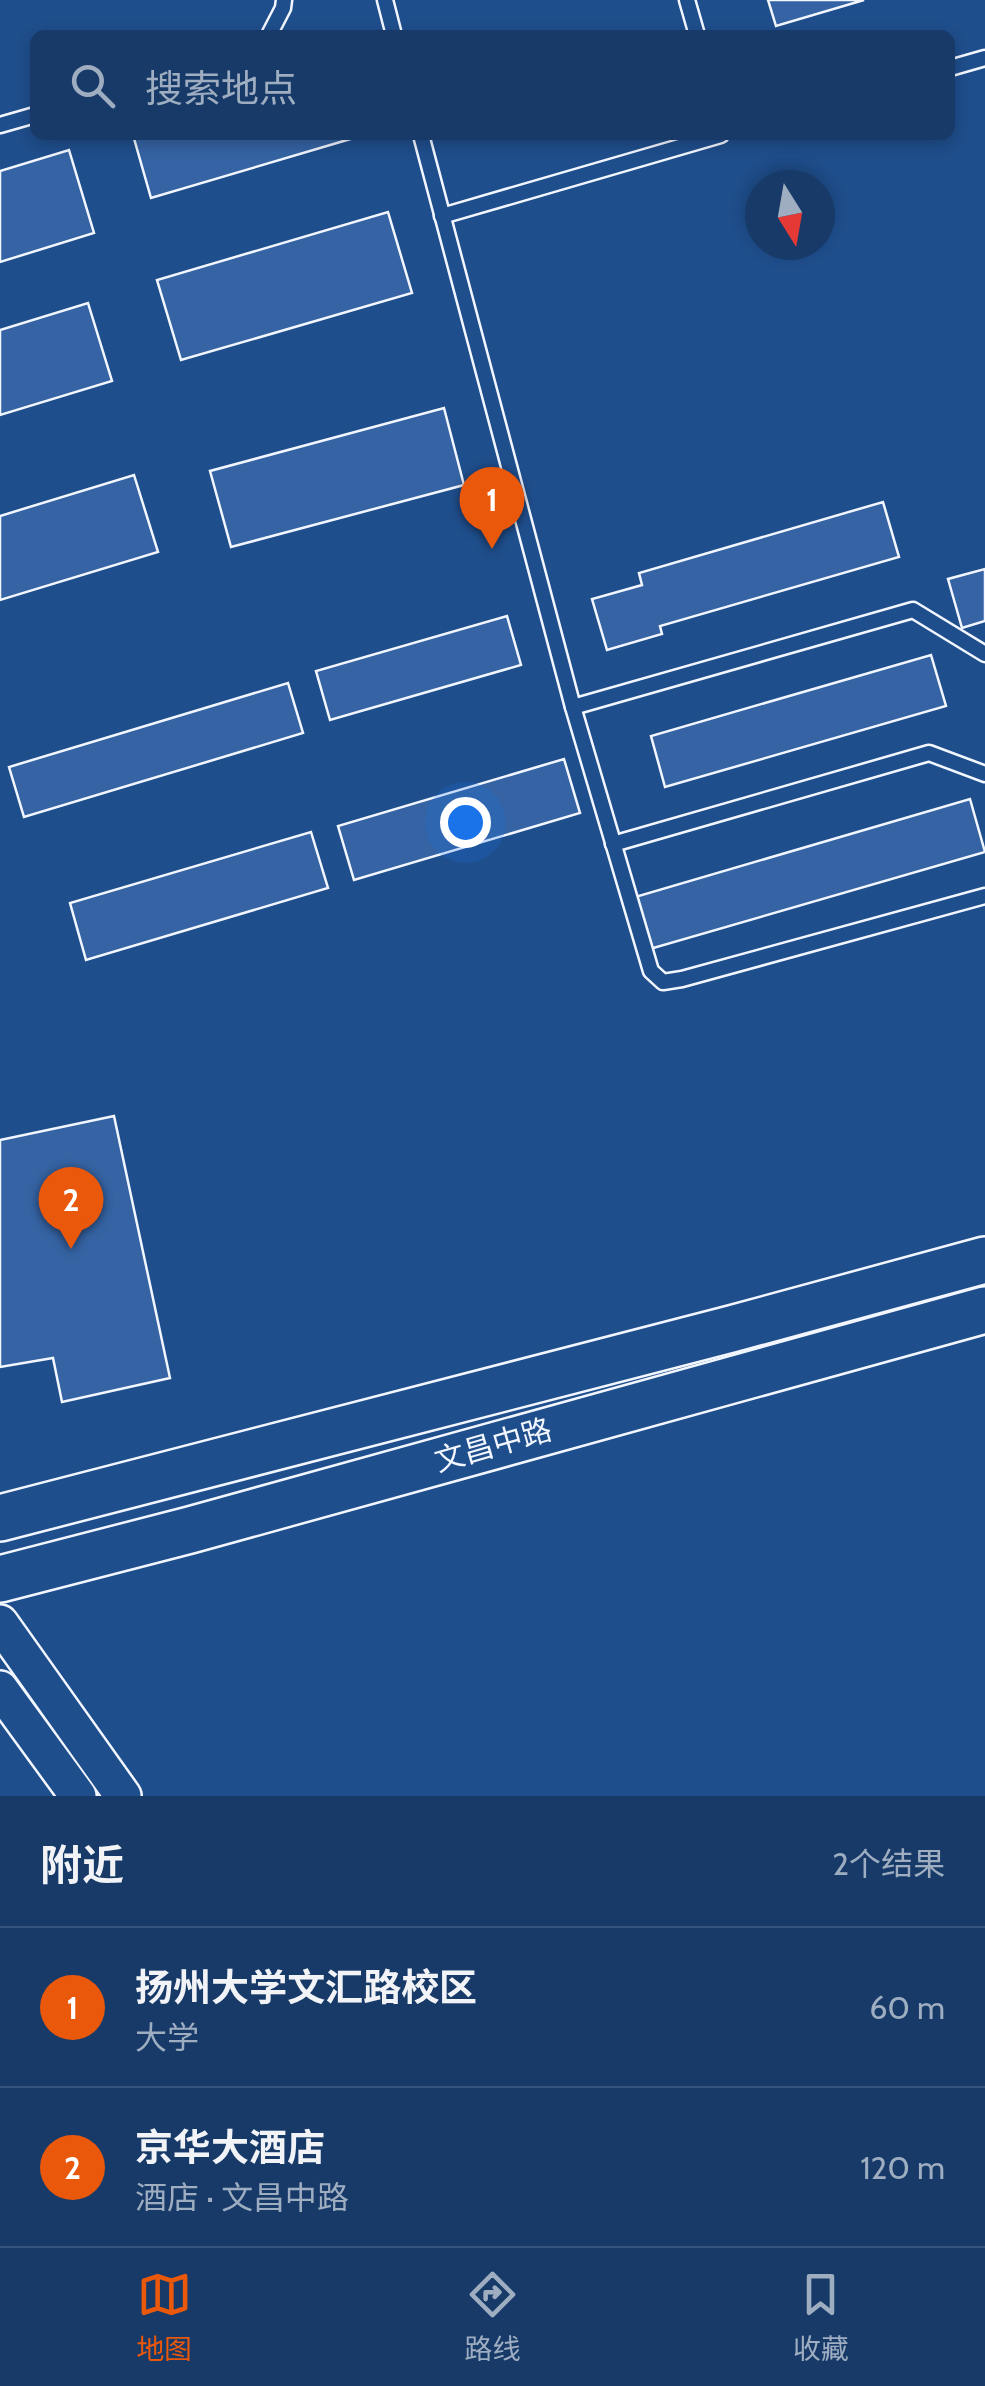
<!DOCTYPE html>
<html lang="zh">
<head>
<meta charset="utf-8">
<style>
	:root { --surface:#173a69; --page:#244571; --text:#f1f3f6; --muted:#9eadc0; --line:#36547d; --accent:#ea580c }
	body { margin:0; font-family:Cabin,"Noto Sans SC",sans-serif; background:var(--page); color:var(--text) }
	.compass { position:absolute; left:745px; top:170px; width:90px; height:90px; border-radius:50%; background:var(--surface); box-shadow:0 5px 15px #0003; rotate:169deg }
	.you { position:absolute; left:465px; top:822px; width:35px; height:35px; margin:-25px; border:8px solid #fff; border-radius:50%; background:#1a73e8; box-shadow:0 0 0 15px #1a73e833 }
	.badge { display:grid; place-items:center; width:65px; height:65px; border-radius:50%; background:var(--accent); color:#fff; font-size:32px; font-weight:700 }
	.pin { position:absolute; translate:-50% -82px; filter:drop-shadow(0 2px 5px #0008) }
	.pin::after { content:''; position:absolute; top:52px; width:35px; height:30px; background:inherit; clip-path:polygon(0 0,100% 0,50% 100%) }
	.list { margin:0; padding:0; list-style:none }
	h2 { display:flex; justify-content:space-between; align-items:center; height:130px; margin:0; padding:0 40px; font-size:42px }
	h2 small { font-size:32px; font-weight:400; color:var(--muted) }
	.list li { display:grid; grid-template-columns:65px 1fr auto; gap:30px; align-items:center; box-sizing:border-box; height:160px; padding:0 40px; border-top:2px solid var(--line) }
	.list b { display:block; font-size:38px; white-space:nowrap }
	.list p { margin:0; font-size:32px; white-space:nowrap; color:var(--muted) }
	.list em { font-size:32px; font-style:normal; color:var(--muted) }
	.icon { flex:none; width:55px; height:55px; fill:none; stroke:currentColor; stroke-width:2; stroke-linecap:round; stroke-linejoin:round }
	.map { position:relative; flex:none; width:985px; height:1796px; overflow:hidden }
	.search { position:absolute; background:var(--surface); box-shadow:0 5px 15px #0003; left:30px; right:30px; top:30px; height:110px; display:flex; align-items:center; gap:25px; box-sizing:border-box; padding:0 35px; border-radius:15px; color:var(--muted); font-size:38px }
	.sheet { height:450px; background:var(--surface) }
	nav { display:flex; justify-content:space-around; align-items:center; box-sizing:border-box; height:140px; border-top:2px solid var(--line); background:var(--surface); font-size:28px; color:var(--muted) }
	nav a { display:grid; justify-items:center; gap:5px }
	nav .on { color:var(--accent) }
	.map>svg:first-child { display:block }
	.building { fill:#3563a3; stroke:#f2f6ff; stroke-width:2.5 }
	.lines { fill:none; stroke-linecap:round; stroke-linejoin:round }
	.service-casing { stroke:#f2f6ff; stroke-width:19 }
	.tertiary-casing { stroke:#f2f6ff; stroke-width:40 }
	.primary-casing { stroke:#f2f6ff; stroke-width:50 }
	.service { stroke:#1f4e8c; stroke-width:14 }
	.tertiary { stroke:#1f4e8c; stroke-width:35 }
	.primary { stroke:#1f4e8c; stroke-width:45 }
	.labels { text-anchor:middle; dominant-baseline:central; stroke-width:8; stroke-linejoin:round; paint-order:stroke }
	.street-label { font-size:30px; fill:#f2f6ff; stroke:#1f4e8c }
</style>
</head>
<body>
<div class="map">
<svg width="985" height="1796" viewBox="0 0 985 1796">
	<rect width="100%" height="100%" fill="#1f4e8c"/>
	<g class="building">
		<polygon points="768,0 864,0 776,26"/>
		<polygon points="133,135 364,135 151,198"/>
		<polygon points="69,150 94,233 0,262 0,171"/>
		<polygon points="388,212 412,293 181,360 157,280"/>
		<polygon points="88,303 112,381 0,415 0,330"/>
		<polygon points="444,408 464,485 231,547 210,471"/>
		<polygon points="134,475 158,552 0,600 0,516"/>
		<polygon points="883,502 899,557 660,626 662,634 607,650 592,599 642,585 639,573"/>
		<polygon points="985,569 985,621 962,628 948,579"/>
		<polygon points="507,616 521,665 330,720 316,671"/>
		<polygon points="931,655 946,706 665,787 651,736"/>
		<polygon points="288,683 303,733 24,817 9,767"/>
		<polygon points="564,759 580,813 354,880 338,826"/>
		<polygon points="970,799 985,852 650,949 635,897"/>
		<polygon points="311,832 328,888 86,960 70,903"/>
		<polygon points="114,1116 170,1378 62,1402 53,1358 0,1367 0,1140"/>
	</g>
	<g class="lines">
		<defs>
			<g id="service">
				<polyline points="385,0 394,35"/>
				<polyline points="687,0 697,35"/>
				<polyline points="269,35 283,8 284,0"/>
				<polyline points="950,68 985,58"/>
				<polyline points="0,125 35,115"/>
				<polyline points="421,135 573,707 651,971 663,982 682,979 985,896"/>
				<polyline points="442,216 721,135"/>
				<polyline points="573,707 913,610 985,654"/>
				<polyline points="613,844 929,753 985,774"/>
			</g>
			<g id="tertiary">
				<polyline points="0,1623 123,1796"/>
				<polyline points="0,1689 78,1796"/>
			</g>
			<g id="primary">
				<polyline points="0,1518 731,1329 985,1260"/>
				<polyline points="0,1579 190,1530 985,1310"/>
			</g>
		</defs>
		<use href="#service" class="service-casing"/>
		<use href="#tertiary" class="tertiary-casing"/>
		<use href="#primary" class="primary-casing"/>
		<use href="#service" class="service"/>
		<use href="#tertiary" class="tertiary"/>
		<use href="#primary" class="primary"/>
	</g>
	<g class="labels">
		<g class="street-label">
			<text transform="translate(493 1445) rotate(-16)">文昌中路</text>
		</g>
	</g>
</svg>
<svg class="compass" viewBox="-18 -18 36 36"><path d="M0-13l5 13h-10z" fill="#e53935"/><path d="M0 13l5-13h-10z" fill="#9eadc0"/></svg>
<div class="you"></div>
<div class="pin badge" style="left:492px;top:549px">1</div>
<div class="pin badge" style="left:71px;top:1249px">2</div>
<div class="search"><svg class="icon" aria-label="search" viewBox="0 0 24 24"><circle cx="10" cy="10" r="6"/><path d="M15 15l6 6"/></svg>搜索地点</div>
</div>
<section class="sheet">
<h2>附近<small>2个结果</small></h2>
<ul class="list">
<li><span class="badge">1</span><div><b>扬州大学文汇路校区</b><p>大学</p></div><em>60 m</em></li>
<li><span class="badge">2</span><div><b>京华大酒店</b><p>酒店 · 文昌中路</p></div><em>120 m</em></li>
</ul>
</section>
<nav>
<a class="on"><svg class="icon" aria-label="map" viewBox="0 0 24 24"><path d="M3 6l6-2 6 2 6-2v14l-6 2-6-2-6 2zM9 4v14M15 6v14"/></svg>地图</a>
<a><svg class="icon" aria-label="directions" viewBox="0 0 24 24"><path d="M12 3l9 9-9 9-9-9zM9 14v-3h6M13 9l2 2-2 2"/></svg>路线</a>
<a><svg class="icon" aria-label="saved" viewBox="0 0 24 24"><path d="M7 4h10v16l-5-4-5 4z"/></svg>收藏</a>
</nav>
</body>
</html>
